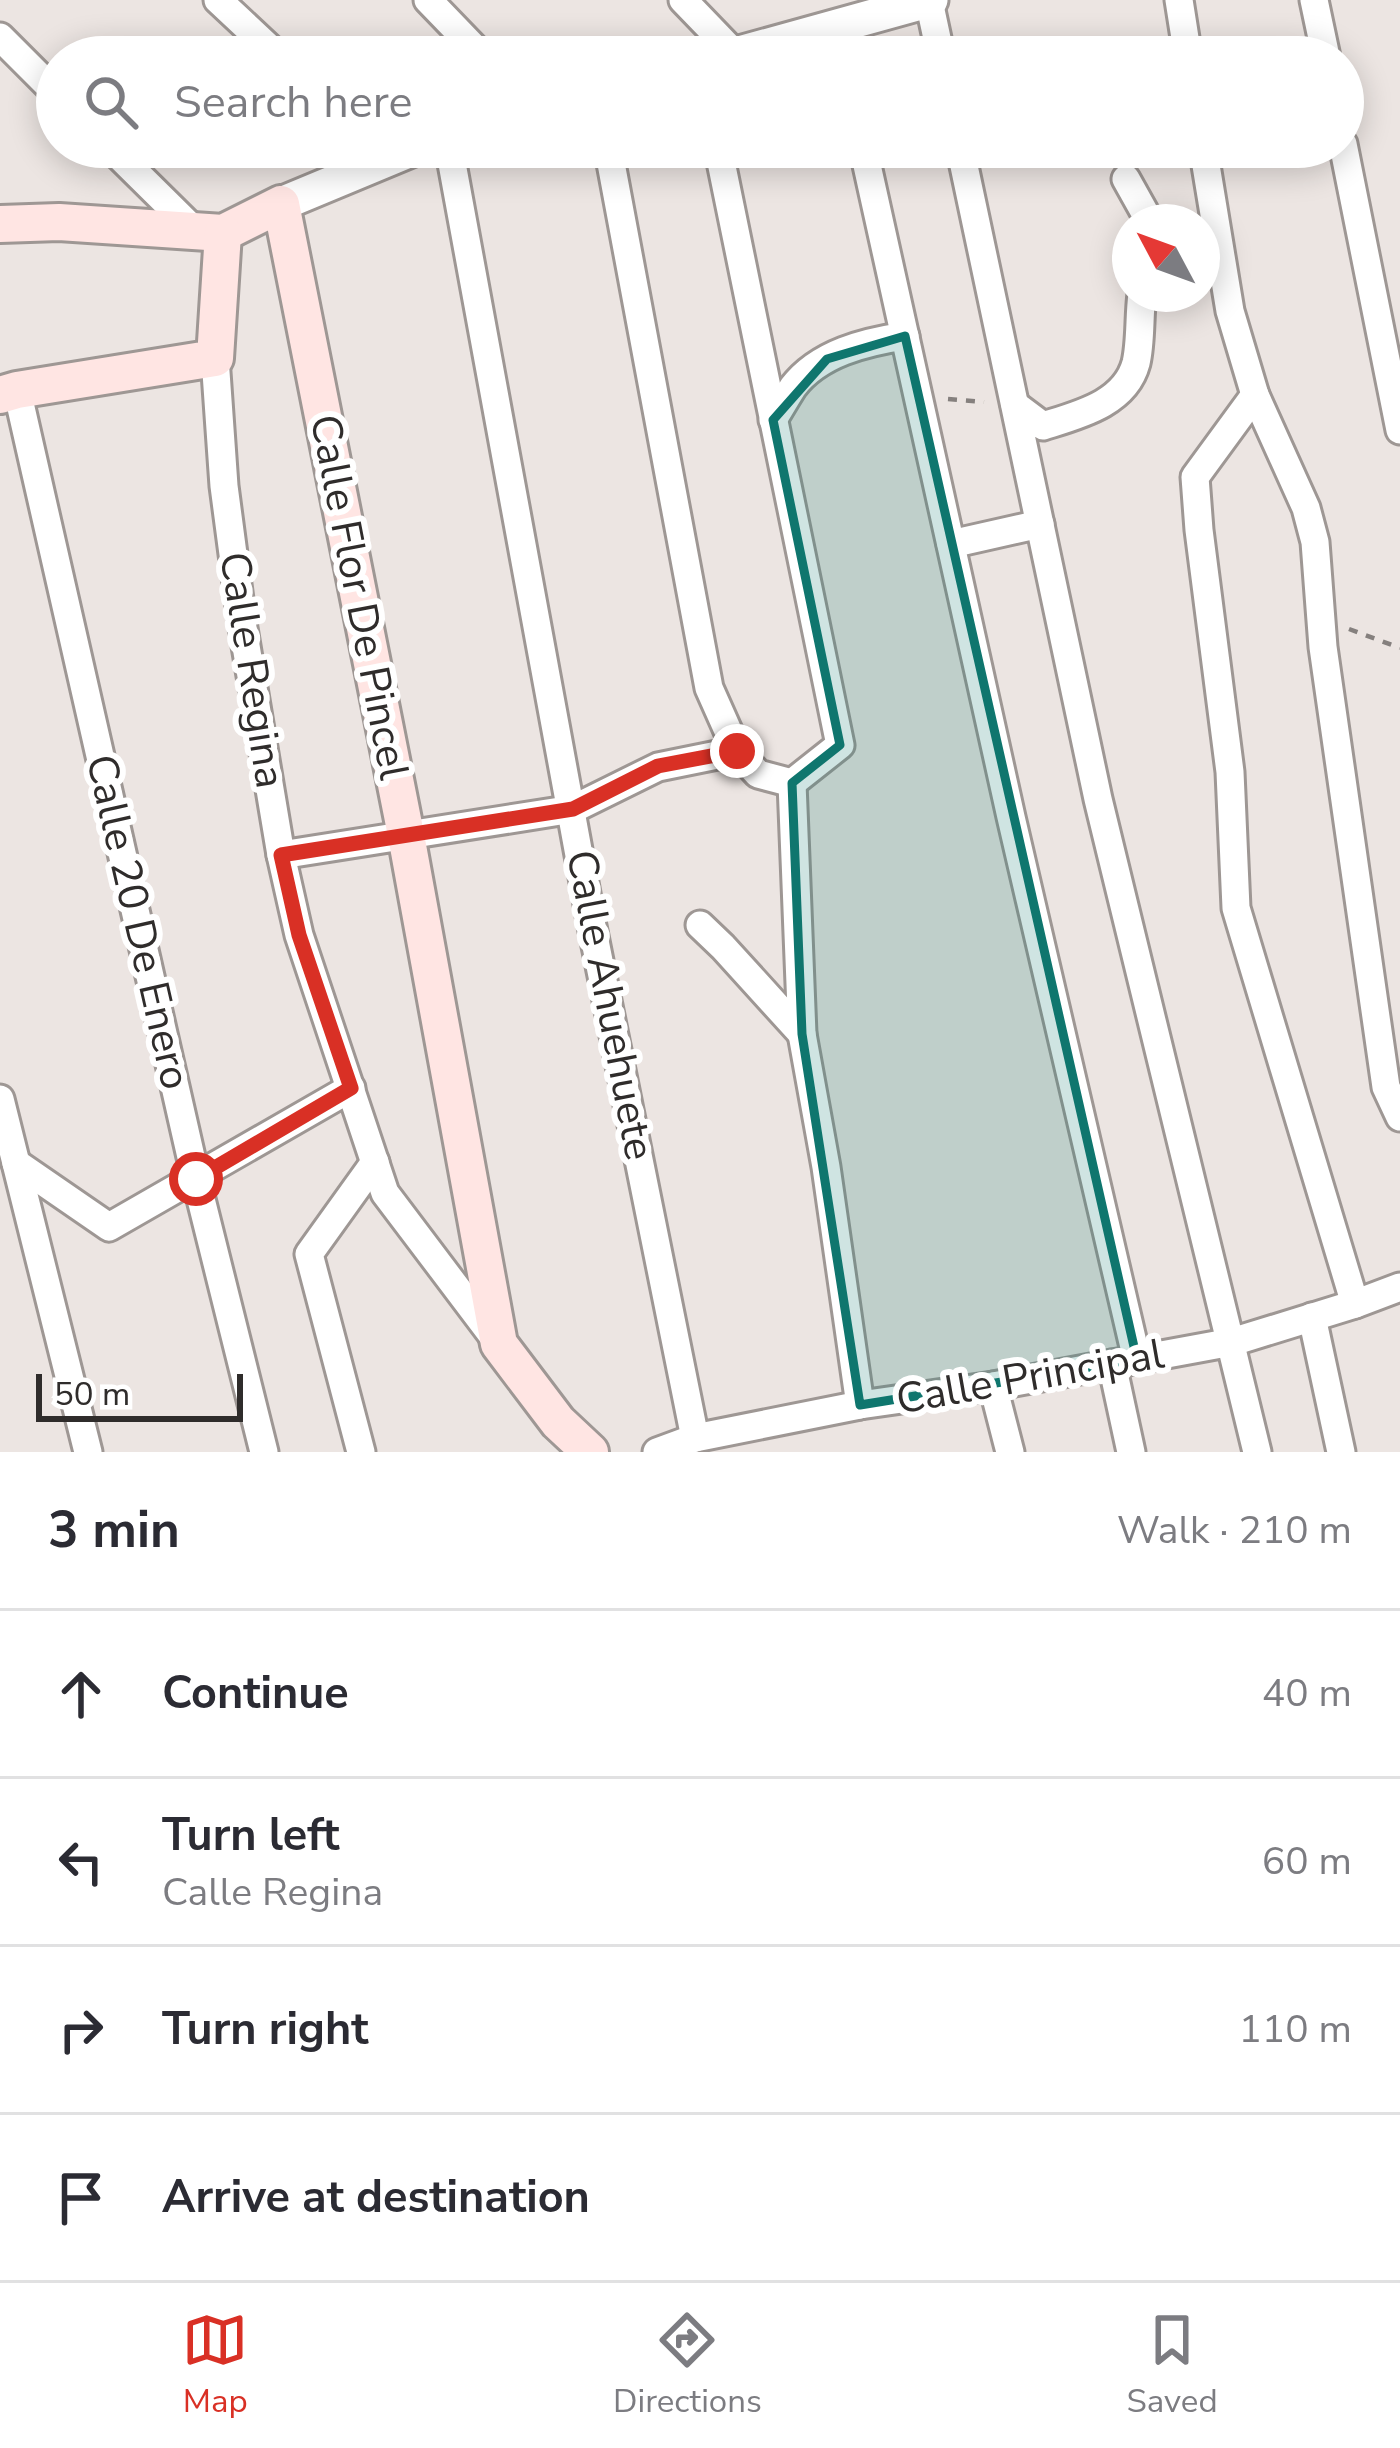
<!DOCTYPE html>
<html lang="en">
<head>
<meta charset="utf-8">
<style>
	:root { --surface:#fff; --page:#f7f7f7; --text:#2b2b33; --muted:#7c7c81; --line:#e1e1e2; --accent:#d93025 }
	body { margin:0; font-family:"Nunito Sans",sans-serif; background:var(--page); color:var(--text) }
	.compass { position:absolute; left:1112px; top:204px; width:108px; height:108px; border-radius:50%; background:var(--surface); box-shadow:0 6px 30px #0003; rotate:311deg }
	.scale { position:absolute; left:36px; bottom:30px; width:207px; box-sizing:border-box; padding-left:12px; border:6px solid #2f2c2b; border-top:0; font-size:33px; line-height:42px; white-space:nowrap; color:#2f2c2b; -webkit-text-stroke:9px #fff; paint-order:stroke }
	.stop { position:absolute; width:36px; height:36px; margin:-27px; border:9px solid #d93025; border-radius:50%; background:#fff }
	.stop.end { background:#d93025; border-color:#fff; box-shadow:0 3px 12px #0008 }
	.list { margin:0; padding:0; list-style:none }
	h2 { display:flex; justify-content:space-between; align-items:center; height:156px; margin:0; padding:0 48px; font-size:51px }
	h2 small { font-size:39px; font-weight:400; color:var(--muted) }
	.list li { display:grid; grid-template-columns:78px 1fr auto; gap:36px; align-items:center; box-sizing:border-box; height:168px; padding:0 48px; border-top:3px solid var(--line) }
	.list b { display:block; font-size:45px; white-space:nowrap }
	.list p { margin:0; font-size:39px; white-space:nowrap; color:var(--muted) }
	.list em { font-size:39px; font-style:normal; color:var(--muted) }
	.icon { flex:none; width:66px; height:66px; fill:none; stroke:currentColor; stroke-width:2; stroke-linecap:round; stroke-linejoin:round }
	.map { position:relative; flex:none; width:1400px; height:1452px; overflow:hidden }
	.search { position:absolute; background:var(--surface); box-shadow:0 6px 30px #0003; left:36px; right:36px; top:36px; height:132px; display:flex; align-items:center; gap:30px; box-sizing:border-box; padding:0 42px; border-radius:66px; color:var(--muted); font-size:45px }
	.sheet { height:828px; background:var(--surface) }
	nav { display:flex; justify-content:space-around; align-items:center; box-sizing:border-box; height:168px; border-top:3px solid var(--line); background:var(--surface); font-size:33px; color:var(--muted) }
	nav a { display:grid; justify-items:center; gap:6px }
	nav .on { color:var(--accent) }
	.map>svg:first-child { display:block }
	.lines { fill:none; stroke-linecap:round; stroke-linejoin:round }
	.minor-casing { stroke:#9e9794; stroke-width:33 }
	.tertiary-casing { stroke:#9e9794; stroke-width:39 }
	.secondary-casing { stroke:#9e9794; stroke-width:42 }
	.path { stroke:#85807e; stroke-width:4.5; stroke-dasharray:9 9; stroke-linecap:butt }
	.minor { stroke:#fff; stroke-width:27 }
	.tertiary { stroke:#fff; stroke-width:33 }
	.secondary { stroke:#ffe5e3; stroke-width:36 }
	.route { stroke:#d93025; stroke-width:15 }
	.marked { fill:#0f766e; fill-opacity:0.2; stroke:#0f766e; stroke-width:9; stroke-linejoin:round }
	.labels { text-anchor:middle; dominant-baseline:central; stroke-width:12; stroke-linejoin:round; paint-order:stroke }
	.street-label { font-size:42px; fill:#2f2c2b; stroke:#fff }
</style>
</head>
<body>
<div class="map">
<svg width="1400" height="1452" viewBox="0 0 1400 1452">
	<rect width="100%" height="100%" fill="#ece5e2"/>
	<g class="lines">
		<defs>
			<g id="minor">
				<polyline points="218,0 279,57"/>
				<polyline points="428,0 483,57"/>
				<polyline points="683,0 736,55"/>
				<polyline points="1179,0 1188,57"/>
				<polyline points="1314,0 1326,57"/>
				<polyline points="929,1 941,57"/>
				<polyline points="836,26 843,57"/>
				<polyline points="0,37 57,94"/>
				<polyline points="1343,144 1400,430"/>
				<polyline points="110,147 195,231"/>
				<polyline points="449,147 592,926 695,1438"/>
				<polyline points="608,147 709,688 737,751 758,774 792,783"/>
				<polyline points="718,147 840,745 792,783"/>
				<polyline points="863,147 1011,817 1137,1360"/>
				<polyline points="960,147 1098,799 1257,1452"/>
				<polyline points="1203,147 1230,311 1255,395 1306,508 1315,542 1323,647 1386,1087 1400,1117"/>
				<polyline points="1126,179 1150,222"/>
				<polyline points="215,358 224,486 242,622 281,855 299,935 385,1193 496,1340"/>
				<polyline points="17,390 196,1179 264,1452"/>
				<polyline points="1255,395 1195,477 1199,530 1230,772 1236,908 1355,1304"/>
				<path d="M1015 405 1043 426C1078 415 1125 404 1136 363 1141 342 1139 316 1142 294"/>
				<path d="M773 420C779 410 786 398 793 387 819 353 865 342 905 336"/>
				<polyline points="951,544 1040,524"/>
				<polyline points="792,783 802,1034 826,1167 860,1405"/>
				<polyline points="281,855 573,809 658,767 737,751"/>
				<polyline points="700,925 723,947 802,1034"/>
				<polyline points="0,1099 88,1452"/>
				<polyline points="16,1163 109,1227 351,1088"/>
				<polyline points="1312,1317 1341,1452"/>
				<polyline points="1112,1364 1131,1452"/>
				<polyline points="993,1386 1010,1452"/>
				<polyline points="361,1452 309,1254 375,1162"/>
				<polyline points="657,1452 695,1438 860,1405 993,1386 1232,1342 1355,1304 1400,1287"/>
			</g>
			<g id="tertiary">
				<polyline points="725,57 931,0"/>
				<polyline points="281,204 418,147"/>
			</g>
			<g id="secondary">
				<polyline points="0,224 59,222 223,233 281,204 406,835 499,1344 558,1422 590,1452"/>
				<polyline points="0,395 17,390 215,358 223,233"/>
			</g>
		</defs>
		<use href="#minor" class="minor-casing"/>
		<use href="#tertiary" class="tertiary-casing"/>
		<use href="#secondary" class="secondary-casing"/>
		<g class="path">
			<polyline points="948,399 984,402"/>
			<polyline points="1349,629 1400,648"/>
		</g>
		<use href="#minor" class="minor"/>
		<use href="#tertiary" class="tertiary"/>
		<use href="#secondary" class="secondary"/>
	</g>
	<g class="lines">
		<polyline class="route" points="196,1179 351,1088 299,935 281,855 573,809 658,766 737,751"/>
	</g>
	<path class="marked" d="M905 336 1137 1360 860 1405 802 1034 792 783 840 745 773 420 827 359Z"/>
	<g class="labels">
		<g class="street-label">
			<text transform="translate(359 597) rotate(79)">Calle Flor De Pincel</text>
			<text transform="translate(252 670) rotate(81)">Calle Regina</text>
			<text transform="translate(138 922) rotate(77)">Calle 20 De Enero</text>
			<text transform="translate(610 1005) rotate(79)">Calle Ahuehuete</text>
			<text transform="translate(1030 1377) rotate(-10)">Calle Principal</text>
		</g>
	</g>
</svg>
<svg class="compass" viewBox="-18 -18 36 36"><path d="M0-13l5 13h-10z" fill="#e53935"/><path d="M0 13l5-13h-10z" fill="#7c7c81"/></svg>
<div class="scale">50 m</div>
<div class="stop" style="left:196px;top:1179px"></div>
<div class="stop end" style="left:737px;top:751px"></div>
<div class="search"><svg class="icon" aria-label="search" viewBox="0 0 24 24"><circle cx="10" cy="10" r="6"/><path d="M15 15l6 6"/></svg>Search here</div>
</div>
<section class="sheet">
<h2>3 min<small>Walk · 210 m</small></h2>
<ul class="list">
<li><svg class="icon" aria-label="ahead" viewBox="0 0 24 24"><path d="M12 20V5M6 11l6-6 6 6"/></svg><div><b>Continue</b></div><em>40 m</em></li>
<li><svg class="icon" aria-label="left" viewBox="0 0 24 24"><path d="M17 20v-9H6M10 6l-5 5 5 5"/></svg><div><b>Turn left</b><p>Calle Regina</p></div><em>60 m</em></li>
<li><svg class="icon" aria-label="right" viewBox="0 0 24 24"><path d="M7 20v-9h11M14 6l5 5-5 5"/></svg><div><b>Turn right</b></div><em>110 m</em></li>
<li><svg class="icon" aria-label="arrive" viewBox="0 0 24 24"><path d="M6 21V4h12l-3 4 3 4H6"/></svg><div><b>Arrive at destination</b></div></li>
</ul>
</section>
<nav>
<a class="on"><svg class="icon" aria-label="map" viewBox="0 0 24 24"><path d="M3 6l6-2 6 2 6-2v14l-6 2-6-2-6 2zM9 4v14M15 6v14"/></svg>Map</a>
<a><svg class="icon" aria-label="directions" viewBox="0 0 24 24"><path d="M12 3l9 9-9 9-9-9zM9 14v-3h6M13 9l2 2-2 2"/></svg>Directions</a>
<a><svg class="icon" aria-label="saved" viewBox="0 0 24 24"><path d="M7 4h10v16l-5-4-5 4z"/></svg>Saved</a>
</nav>
</body>
</html>
